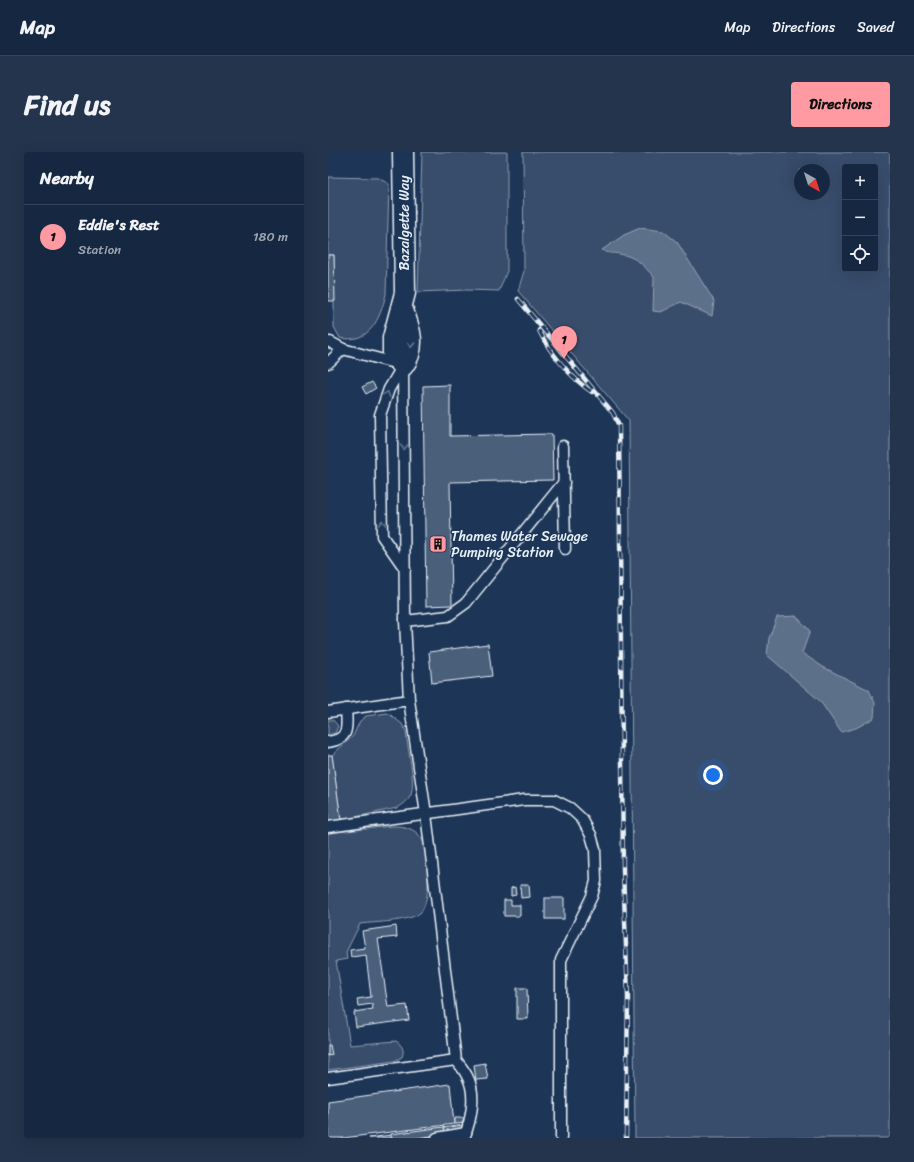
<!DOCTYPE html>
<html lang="en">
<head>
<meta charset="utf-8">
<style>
	:root { --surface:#162841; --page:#23344c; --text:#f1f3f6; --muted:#9ea6b1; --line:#35445a; --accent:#ff9aa2 }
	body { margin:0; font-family:Sriracha,sans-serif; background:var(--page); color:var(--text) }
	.controls { position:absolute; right:12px; top:12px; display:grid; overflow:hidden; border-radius:4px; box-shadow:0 4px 16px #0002 }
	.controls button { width:36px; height:36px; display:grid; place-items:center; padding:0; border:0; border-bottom:1px solid var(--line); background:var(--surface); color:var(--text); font:20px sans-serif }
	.compass { position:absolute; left:466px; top:12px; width:36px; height:36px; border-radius:50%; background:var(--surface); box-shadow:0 4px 16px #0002; rotate:141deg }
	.you { position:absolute; left:385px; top:623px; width:14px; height:14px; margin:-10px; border:3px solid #fff; border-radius:50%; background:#1a73e8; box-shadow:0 0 0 6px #1a73e833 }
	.badge { display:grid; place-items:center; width:26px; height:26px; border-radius:50%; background:var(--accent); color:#111; font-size:13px; font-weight:700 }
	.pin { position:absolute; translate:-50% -33px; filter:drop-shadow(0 1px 2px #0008) }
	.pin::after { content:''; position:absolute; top:21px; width:14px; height:12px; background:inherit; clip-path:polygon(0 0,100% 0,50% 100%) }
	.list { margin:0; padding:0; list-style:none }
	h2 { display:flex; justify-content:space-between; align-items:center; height:52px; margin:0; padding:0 16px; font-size:17px }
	h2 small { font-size:13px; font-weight:400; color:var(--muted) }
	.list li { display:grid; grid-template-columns:26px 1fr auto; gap:12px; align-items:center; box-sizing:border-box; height:64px; padding:0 16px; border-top:1px solid var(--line) }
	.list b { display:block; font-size:15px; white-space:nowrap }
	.list p { margin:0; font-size:13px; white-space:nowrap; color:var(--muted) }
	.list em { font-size:13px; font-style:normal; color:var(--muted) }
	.icon { flex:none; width:22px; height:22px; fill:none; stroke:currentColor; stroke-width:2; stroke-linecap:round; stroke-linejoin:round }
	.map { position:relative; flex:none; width:562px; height:986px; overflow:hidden; border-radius:4px }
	header { display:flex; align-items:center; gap:24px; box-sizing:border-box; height:56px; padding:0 20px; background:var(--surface); border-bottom:1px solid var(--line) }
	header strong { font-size:19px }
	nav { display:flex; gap:22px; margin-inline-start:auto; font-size:14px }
	.intro { display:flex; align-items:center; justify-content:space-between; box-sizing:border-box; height:96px; padding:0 24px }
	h1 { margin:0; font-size:28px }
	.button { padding:10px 18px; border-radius:4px; background:var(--accent); color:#111; font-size:14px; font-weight:700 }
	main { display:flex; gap:24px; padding:0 24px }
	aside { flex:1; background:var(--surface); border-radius:4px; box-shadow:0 4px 16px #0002 }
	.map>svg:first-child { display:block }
	.green { fill:#374d6c; stroke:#909fb2; fill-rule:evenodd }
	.water { fill:#5d7089; stroke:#95a4b5 }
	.building { fill:#495e7a; stroke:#e8f1f8 }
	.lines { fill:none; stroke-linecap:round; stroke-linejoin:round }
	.lane-casing { stroke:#e8f1f8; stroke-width:13 }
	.street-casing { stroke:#e8f1f8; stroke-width:23 }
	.lane { stroke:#1d3557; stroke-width:10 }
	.street { stroke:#1d3557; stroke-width:20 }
	.rail-casing { stroke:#e8f1f8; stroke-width:4.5 }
	.rail { stroke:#1d3557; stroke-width:3; stroke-dasharray:9; stroke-linecap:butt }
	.oneway { stroke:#64778f }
	.labels { text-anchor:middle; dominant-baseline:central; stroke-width:3; stroke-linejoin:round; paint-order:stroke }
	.street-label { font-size:14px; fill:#e8f1f8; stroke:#1d3557 }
	.poi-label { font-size:14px; fill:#e8f1f8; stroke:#1d3557; text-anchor:start }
</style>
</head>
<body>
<header>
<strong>Map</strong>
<nav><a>Map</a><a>Directions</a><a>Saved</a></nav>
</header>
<div class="intro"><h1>Find us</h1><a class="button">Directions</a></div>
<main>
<aside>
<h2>Nearby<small></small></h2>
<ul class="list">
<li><span class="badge">1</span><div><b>Eddie's Rest</b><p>Station</p></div><em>180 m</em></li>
</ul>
</aside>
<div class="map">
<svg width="562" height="986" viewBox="0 0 562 986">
	<rect width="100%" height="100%" fill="#1d3557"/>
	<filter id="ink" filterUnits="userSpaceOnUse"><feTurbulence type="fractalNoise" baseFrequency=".025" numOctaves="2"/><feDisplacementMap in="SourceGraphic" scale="8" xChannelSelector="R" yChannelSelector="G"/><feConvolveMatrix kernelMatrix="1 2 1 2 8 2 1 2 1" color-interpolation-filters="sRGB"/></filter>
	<g filter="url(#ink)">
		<g class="green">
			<polygon points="94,0 179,0 179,119 171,139 138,138 90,140"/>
			<path d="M195 0H562V986H307L301 269 190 139 196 119ZM517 15H547V117H517ZM472 18H496V42H472Z"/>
			<path d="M0 25 50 26 61 32 58 142C52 167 42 192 12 186L6 175V103H0Z"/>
			<path d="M60 561 74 572 78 579C79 596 88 628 83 643 80 649 75 653 69 656L13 668 4 603 25 584 32 569 38 564Z"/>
			<polygon points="0,568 5,568 10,574 7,581 0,583"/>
			<path d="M65 674C76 674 87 676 94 687 101 700 104 750 92 761 80 770 47 770 32 772L18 800 19 807 8 809 22 893 68 889C74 893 77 898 74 905L66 909 0 918V681Z"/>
		</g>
		<g class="water">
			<path d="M312 76 335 79 349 90 386 149 384 164 353 150 333 160 325 159 326 125C315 113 309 105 292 102 284 100 283 103 274 98L296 83Z"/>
			<polygon points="468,464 482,479 474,501 495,515 541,538 547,551 546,566 528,576 513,580 492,549 439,503 441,486 449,465"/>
		</g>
		<g class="building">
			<polygon points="0,103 6,103 7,149 0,149"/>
			<polygon points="44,230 48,236 38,242 34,235"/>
			<polygon points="122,233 122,284 224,282 225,328 122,330 124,453 98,454 95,234"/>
			<polygon points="160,492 164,524 104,531 101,500"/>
			<polygon points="0,603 4,603 13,668 0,670"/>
			<polygon points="192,733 201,733 202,745 193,746"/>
			<polygon points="187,735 188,743 183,744 183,736"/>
			<rect x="217" y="746" width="19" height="21"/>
			<polygon points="176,748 183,748 183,753 192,753 192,764 176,764"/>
			<polygon points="68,774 69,785 50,787 60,855 79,853 81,868 28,875 26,860 45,857 44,852 30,854 29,847 43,845 38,803 23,805 22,798 37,796 34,779"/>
			<polygon points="189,836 199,836 200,867 189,867"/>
			<polygon points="0,893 2,893 4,903 0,904"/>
			<polygon points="157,911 160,927 148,928 146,913"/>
			<polygon points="122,932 126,972 15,986 0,986 0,949"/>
			<polygon points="127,966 135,966 136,971 127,972"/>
			<polygon points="136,973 132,986 41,986"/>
			<polygon points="116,975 117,982 89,986 63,986 63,982"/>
		</g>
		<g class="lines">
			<defs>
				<g id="lane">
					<polyline points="2,190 15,197 70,212"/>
					<polyline points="0,211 15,197"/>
					<polyline points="74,215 61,237 52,263 54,384 77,417"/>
					<polyline points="235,294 237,397"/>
					<polyline points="77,469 120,464 138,451 236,330"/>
					<path d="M81 548 98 662 128 908C132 913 136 918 139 924 149 942 143 968 136 986"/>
					<polyline points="0,560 81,548 77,469 75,214"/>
					<path d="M0 590C22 587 19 575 18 557"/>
					<polyline points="0,675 196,648 226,648 242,656 254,667 263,683 267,697 268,729 264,744 233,808 233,986"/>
					<polyline points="0,926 128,908"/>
					<polyline points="109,986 138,981"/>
				</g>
				<path id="street" d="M74 156C82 176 89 195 75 214L65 202V186L77 141 75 0"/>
			</defs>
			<use href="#lane" class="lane-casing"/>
			<use href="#street" class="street-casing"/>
			<use href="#lane" class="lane"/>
			<use href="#street" class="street"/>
			<defs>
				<g id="rail">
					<polyline points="190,147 285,261 291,274 295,718 300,845 298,986"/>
					<path d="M211 178C220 199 245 228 264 240"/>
				</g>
			</defs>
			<use href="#rail" class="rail-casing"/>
			<use href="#rail" class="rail"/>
		</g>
		<defs><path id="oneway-chevron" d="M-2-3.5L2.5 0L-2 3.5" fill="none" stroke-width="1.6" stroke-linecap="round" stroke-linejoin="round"/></defs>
		<g class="oneway">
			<use href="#oneway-chevron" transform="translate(83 193) rotate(92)"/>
			<use href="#oneway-chevron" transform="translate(59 242) rotate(-70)"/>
			<use href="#oneway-chevron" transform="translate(76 295) rotate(89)"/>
			<use href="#oneway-chevron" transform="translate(54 371) rotate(-91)"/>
		</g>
	</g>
	<defs>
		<symbol id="building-square" viewBox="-11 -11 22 22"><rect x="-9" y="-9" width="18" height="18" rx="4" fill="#ff9aa2" stroke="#1d3557"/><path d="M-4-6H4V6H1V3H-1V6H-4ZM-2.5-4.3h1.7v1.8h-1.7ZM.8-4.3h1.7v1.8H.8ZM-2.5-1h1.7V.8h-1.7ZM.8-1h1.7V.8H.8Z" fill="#111"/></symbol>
	</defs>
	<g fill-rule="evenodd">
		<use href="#building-square" x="100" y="382" width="20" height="20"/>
	</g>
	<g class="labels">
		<g class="street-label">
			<text transform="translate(76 71) rotate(-90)">Bazalgette Way</text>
		</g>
		<g class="poi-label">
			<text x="123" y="384">Thames Water Sewage<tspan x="123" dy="16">Pumping Station</tspan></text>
		</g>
	</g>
</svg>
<div class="controls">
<button>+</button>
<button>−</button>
<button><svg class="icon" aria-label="locate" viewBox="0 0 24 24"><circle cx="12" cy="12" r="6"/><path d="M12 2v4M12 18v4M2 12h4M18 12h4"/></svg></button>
</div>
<svg class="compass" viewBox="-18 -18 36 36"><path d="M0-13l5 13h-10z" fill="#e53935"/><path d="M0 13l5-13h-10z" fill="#9ea6b1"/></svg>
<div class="you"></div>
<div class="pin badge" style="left:236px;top:207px">1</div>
</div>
</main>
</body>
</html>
